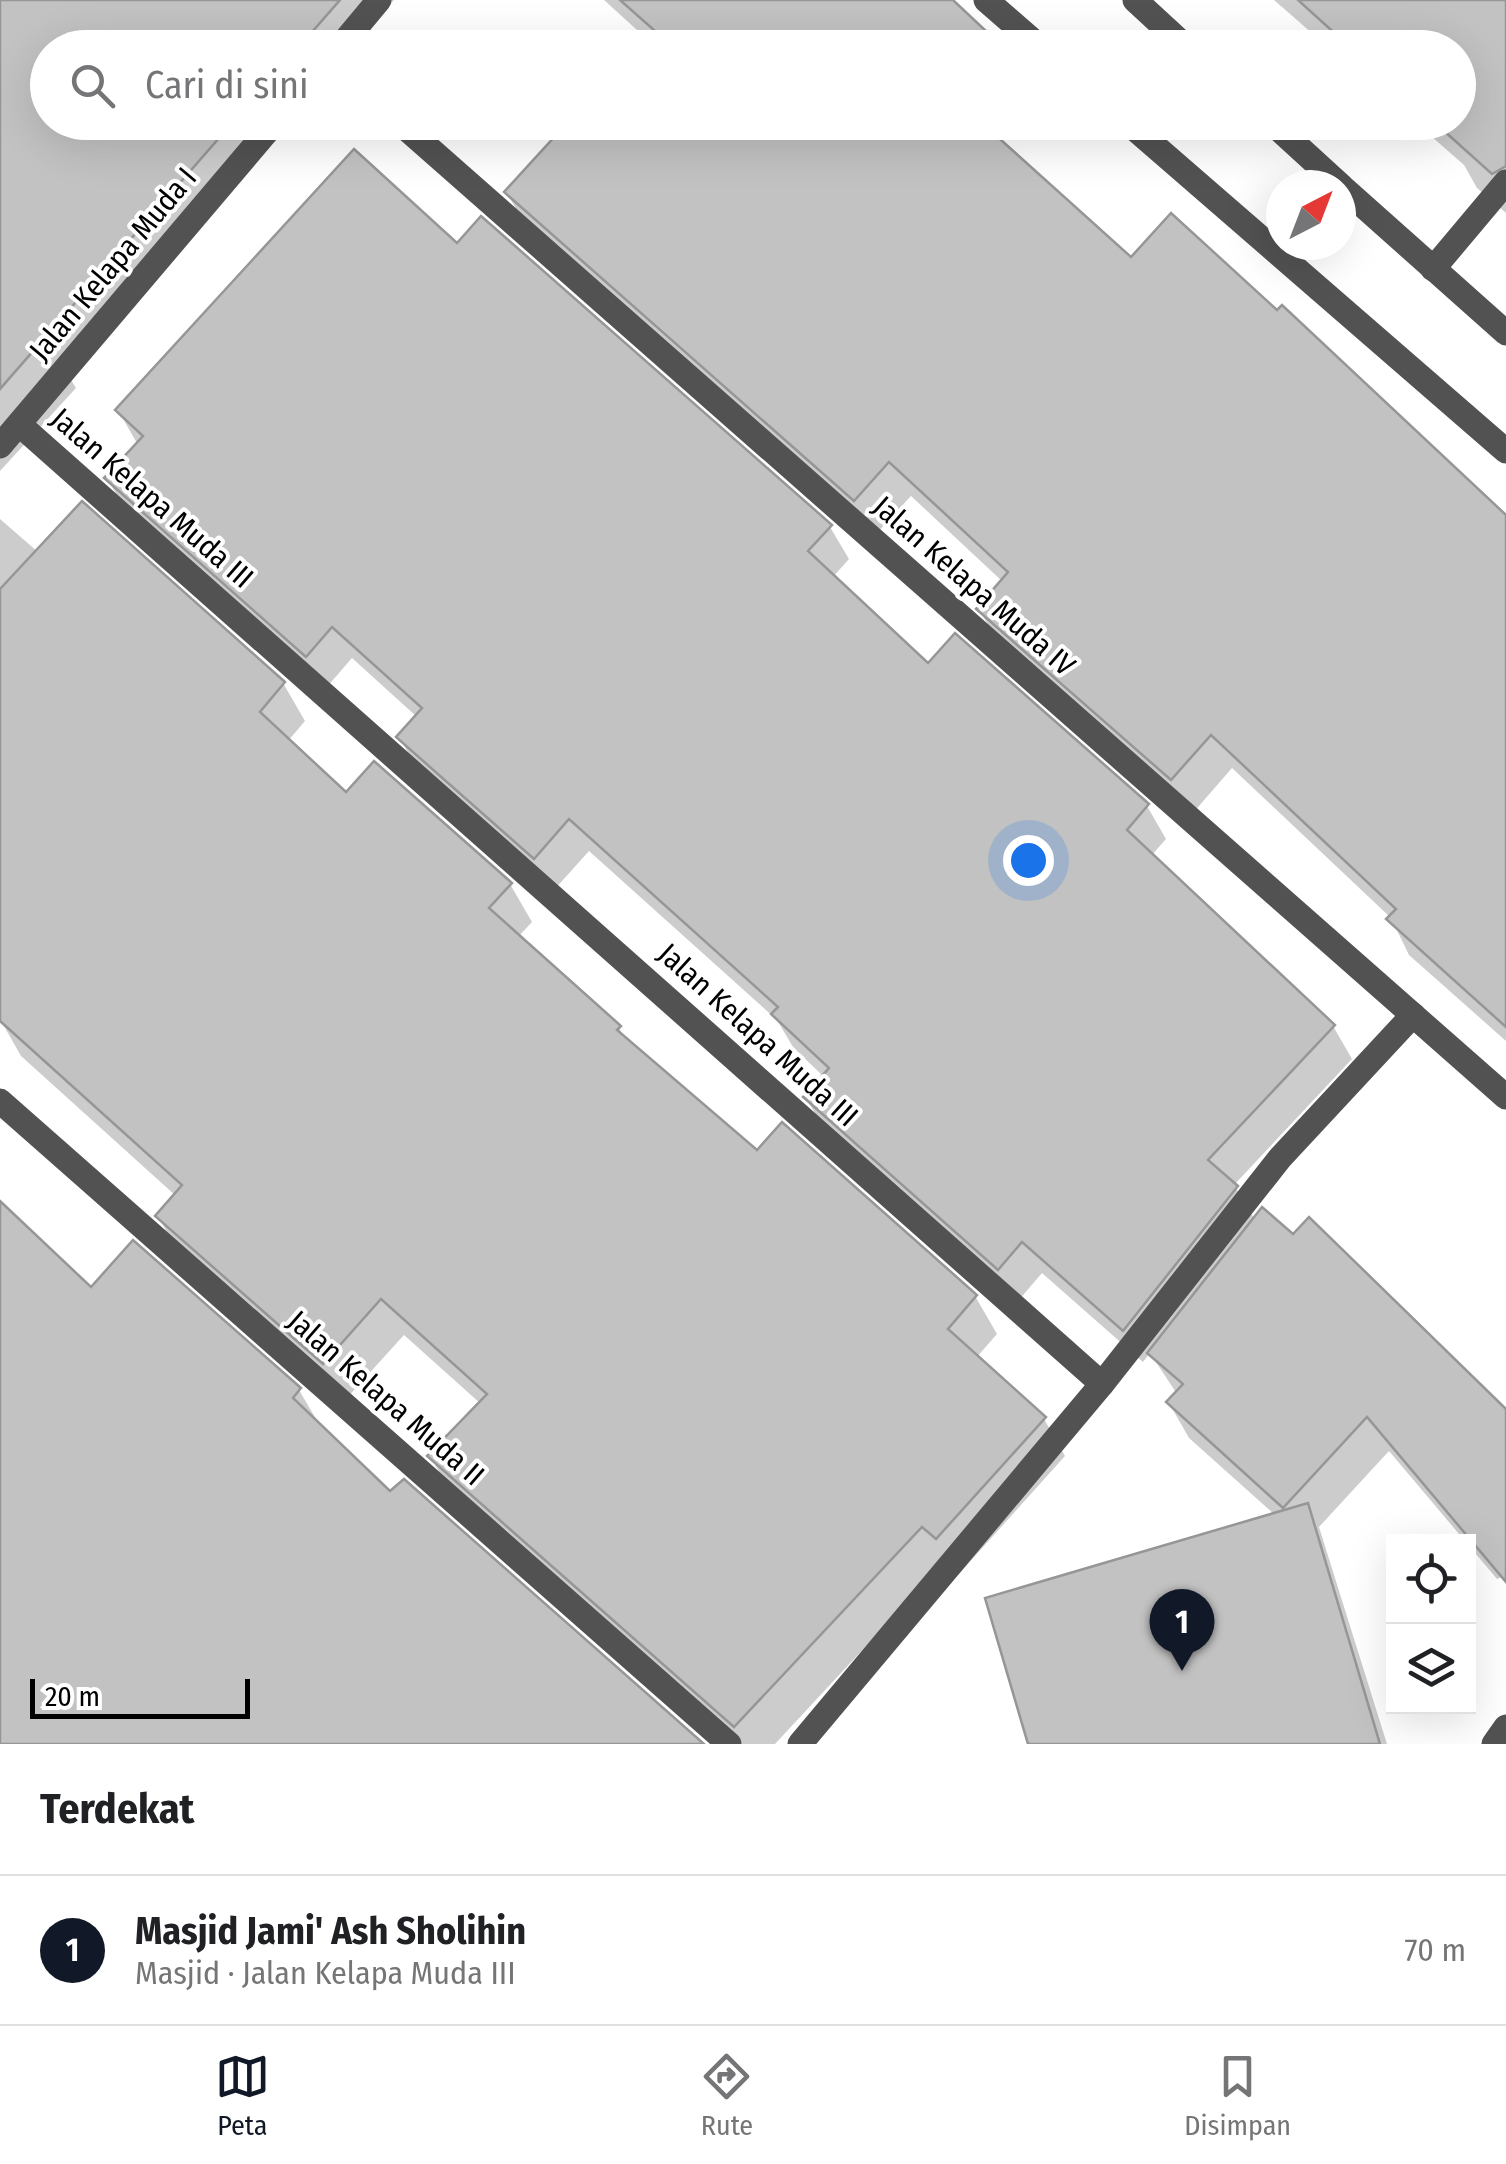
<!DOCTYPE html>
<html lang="id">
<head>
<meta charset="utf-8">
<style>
	:root { --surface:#fff; --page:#f2f2f2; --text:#202124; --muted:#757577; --line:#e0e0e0; --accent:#111827 }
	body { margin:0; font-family:"Fira Sans Condensed",sans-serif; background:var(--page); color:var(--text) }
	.controls { position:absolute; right:30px; bottom:30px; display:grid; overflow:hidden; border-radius:0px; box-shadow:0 10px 40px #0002 }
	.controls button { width:90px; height:90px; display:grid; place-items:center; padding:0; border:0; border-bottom:2px solid var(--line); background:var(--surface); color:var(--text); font:50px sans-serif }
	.compass { position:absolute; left:1266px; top:170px; width:90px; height:90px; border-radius:50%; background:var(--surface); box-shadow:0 10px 40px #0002; rotate:42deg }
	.scale { position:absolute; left:30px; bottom:25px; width:220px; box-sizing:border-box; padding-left:10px; border:5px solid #000; border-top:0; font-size:28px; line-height:35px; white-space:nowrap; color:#000; -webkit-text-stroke:8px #fff; paint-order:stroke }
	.you { position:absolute; left:1028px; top:860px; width:35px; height:35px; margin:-25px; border:8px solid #fff; border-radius:50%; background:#1a73e8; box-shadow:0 0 0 15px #1a73e833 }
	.badge { display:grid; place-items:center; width:65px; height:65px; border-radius:50%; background:var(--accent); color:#fff; font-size:32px; font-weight:700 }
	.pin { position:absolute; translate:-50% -82px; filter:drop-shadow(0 2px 5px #0008) }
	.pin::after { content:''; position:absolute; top:52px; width:35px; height:30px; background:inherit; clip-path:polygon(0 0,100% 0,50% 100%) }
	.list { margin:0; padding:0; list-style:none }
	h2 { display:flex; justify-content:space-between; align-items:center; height:130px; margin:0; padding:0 40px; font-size:42px }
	h2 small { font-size:32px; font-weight:400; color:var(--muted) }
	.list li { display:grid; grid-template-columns:65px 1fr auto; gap:30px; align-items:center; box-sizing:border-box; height:150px; padding:0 40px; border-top:2px solid var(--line) }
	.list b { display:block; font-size:38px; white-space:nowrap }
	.list p { margin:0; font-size:32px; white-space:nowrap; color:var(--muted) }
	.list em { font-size:32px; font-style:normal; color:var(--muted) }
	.icon { flex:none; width:55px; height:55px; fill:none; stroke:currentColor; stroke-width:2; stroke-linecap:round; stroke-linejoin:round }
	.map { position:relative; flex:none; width:1506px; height:1744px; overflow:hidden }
	.search { position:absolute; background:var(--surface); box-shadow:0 10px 40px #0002; left:30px; right:30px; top:30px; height:110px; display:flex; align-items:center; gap:25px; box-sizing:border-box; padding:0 35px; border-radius:55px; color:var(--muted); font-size:38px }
	.sheet { height:280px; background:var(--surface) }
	nav { display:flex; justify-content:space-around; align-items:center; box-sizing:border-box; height:140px; border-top:2px solid var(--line); background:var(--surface); font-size:28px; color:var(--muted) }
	nav a { display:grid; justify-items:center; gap:5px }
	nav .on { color:var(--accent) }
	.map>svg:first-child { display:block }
	.shadow { fill:#0003 }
	.building { fill:#c2c2c2; stroke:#969696; stroke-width:2.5 }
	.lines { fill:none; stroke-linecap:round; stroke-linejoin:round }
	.minor { stroke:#525252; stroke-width:25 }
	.labels { text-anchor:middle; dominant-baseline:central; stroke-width:8; stroke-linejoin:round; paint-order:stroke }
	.street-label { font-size:30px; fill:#000; stroke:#fff }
</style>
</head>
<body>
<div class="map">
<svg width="1506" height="1744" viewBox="0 0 1506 1744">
	<rect width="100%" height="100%" fill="#fff"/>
	<g class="shadow">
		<polygon points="0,0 394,0 352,48 48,48 48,122 287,122 68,375 76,388 0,471"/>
		<polygon points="604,0 948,0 648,40"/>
		<polygon points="1274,0 1506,0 1506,213 1477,188 1464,165 1415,122 1458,122 1458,48 1329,48"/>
		<polygon points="572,122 1019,122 1000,143 1131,261 1506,518 1506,1041 1409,955 1391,918 1232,768 1192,814 999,644 979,609 1003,582 911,496 875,535 527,228 507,193"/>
		<polygon points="457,247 830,527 849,559 832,578 928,667 955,636 1147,806 1166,839 1151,856 1333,1026 1352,1059 1234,1185 1255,1220 1506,1412 1506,1494 1452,1445 1502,1577 1497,1579 1389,1451 1319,1527 1387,1744 1031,1744 1275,1515 1189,1438 1169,1403 1177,1394 1150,1353 1143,1362 1042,1273 1018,1301 825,1130 806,1098 824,1077 793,1047 777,1020 589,851 554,890 418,770 399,737 417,717 352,658 326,688 126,511 107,478 138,445 118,410"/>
		<polygon points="0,519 38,552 283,683 305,721 288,741 346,796 510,884 532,922 518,937 619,1028 627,1042 757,1154 975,1296 997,1334 976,1358 1044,1419 1065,1456 958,1575 944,1562 775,1744 735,1744 452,1494 430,1456 481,1404 404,1335 345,1400 179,1254 158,1216 176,1196 21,1056 0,1019"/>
		<polygon points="0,1220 91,1290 299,1390 319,1424 390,1495 701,1744 0,1744"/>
	</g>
	<g class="building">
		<polygon points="0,0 340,0 298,48 48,48 48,122 233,122 0,389"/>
		<polygon points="620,0 953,0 1004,48 638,48 654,30"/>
		<polygon points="1298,0 1506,0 1506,166 1492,174 1434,122 1458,122 1458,48 1351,48"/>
		<polygon points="568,122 981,122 1131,257 1171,213 1277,310 1282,305 1506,515 1506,1027 1386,919 1396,909 1211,735 1171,780 976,609 1008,572 889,462 854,501 504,192"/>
		<polygon points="354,149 457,243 481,216 832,525 808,551 928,663 955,633 1149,804 1127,830 1335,1025 1208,1160 1238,1186 1123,1331 1022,1242 998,1270 803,1097 829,1068 771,1014 778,1007 569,819 534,859 396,737 422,708 332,627 306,657 104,478 143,436 115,410"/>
		<polygon points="82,501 285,682 260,712 346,792 374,761 512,883 489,908 621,1026 617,1030 757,1150 782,1122 977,1295 948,1329 1046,1417 936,1539 922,1527 734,1727 427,1456 487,1394 381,1299 323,1364 155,1216 182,1185 0,1021 0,589"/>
		<polygon points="0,1201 91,1287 133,1240 301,1388 293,1398 390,1491 404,1479 704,1744 0,1744"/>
		<polygon points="1262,1207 1293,1234 1309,1217 1506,1409 1506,1582 1367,1417 1283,1508 1166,1402 1183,1384 1147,1353"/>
		<polygon points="1308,1503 1380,1744 1028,1744 985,1598"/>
	</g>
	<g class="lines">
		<g class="minor">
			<polyline points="986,0 1041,48"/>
			<polyline points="1135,0 1187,48"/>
			<polyline points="339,48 379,0"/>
			<polyline points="399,122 1506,1097"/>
			<polyline points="1127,122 1506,451"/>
			<polyline points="1271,122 1340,185"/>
			<polyline points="1341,186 1506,333"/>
			<polyline points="1433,269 1506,182"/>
			<polyline points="20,425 1102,1384 800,1744"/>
			<polyline points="0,446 275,122"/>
			<polyline points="0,1101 729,1744"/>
			<polyline points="1102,1384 1280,1158 1413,1015"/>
			<polyline points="1494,1744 1506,1727"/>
		</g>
	</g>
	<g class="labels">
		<g class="street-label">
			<text transform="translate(113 264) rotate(-50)">Jalan Kelapa Muda I</text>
			<text transform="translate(152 498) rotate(41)">Jalan Kelapa Muda III</text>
			<text transform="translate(974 586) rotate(41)">Jalan Kelapa Muda IV</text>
			<text transform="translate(758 1035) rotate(42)">Jalan Kelapa Muda III</text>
			<text transform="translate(386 1398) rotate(41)">Jalan Kelapa Muda II</text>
		</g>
	</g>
</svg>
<div class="controls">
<button><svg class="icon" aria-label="locate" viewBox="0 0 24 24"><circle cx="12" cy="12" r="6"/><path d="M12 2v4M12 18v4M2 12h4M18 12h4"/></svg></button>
<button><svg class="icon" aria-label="layers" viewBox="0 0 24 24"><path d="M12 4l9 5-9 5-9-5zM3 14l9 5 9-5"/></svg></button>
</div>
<svg class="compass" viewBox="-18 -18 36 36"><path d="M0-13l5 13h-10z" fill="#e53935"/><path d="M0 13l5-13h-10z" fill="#757577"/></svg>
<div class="scale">20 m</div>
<div class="you"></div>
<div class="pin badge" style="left:1182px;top:1671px">1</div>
<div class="search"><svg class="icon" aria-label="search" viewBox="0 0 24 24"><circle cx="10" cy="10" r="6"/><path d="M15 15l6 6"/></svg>Cari di sini</div>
</div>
<section class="sheet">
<h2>Terdekat<small></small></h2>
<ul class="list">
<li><span class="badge">1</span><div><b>Masjid Jami' Ash Sholihin</b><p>Masjid · Jalan Kelapa Muda III</p></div><em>70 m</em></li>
</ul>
</section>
<nav>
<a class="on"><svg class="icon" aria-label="map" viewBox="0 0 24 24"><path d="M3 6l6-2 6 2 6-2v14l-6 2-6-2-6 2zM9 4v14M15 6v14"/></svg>Peta</a>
<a><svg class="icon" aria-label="directions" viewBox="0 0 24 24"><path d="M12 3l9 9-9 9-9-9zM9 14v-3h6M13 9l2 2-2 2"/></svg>Rute</a>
<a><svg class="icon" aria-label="saved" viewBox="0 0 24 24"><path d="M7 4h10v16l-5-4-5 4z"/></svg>Disimpan</a>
</nav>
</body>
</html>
